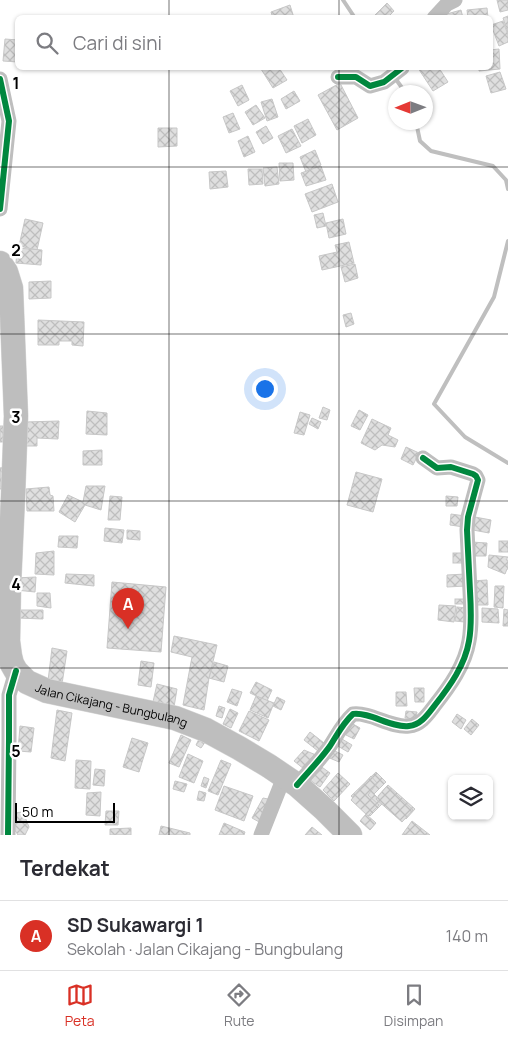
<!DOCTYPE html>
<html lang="id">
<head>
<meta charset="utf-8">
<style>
	:root { --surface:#fff; --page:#f2f2f3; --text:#2b2b33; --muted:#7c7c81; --line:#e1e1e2; --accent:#d93025 }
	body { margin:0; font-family:Manrope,sans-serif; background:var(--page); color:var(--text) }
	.controls { position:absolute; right:15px; bottom:15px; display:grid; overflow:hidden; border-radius:8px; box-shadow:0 1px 4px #0004 }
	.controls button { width:45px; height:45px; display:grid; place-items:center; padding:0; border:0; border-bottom:1px solid var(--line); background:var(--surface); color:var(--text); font:25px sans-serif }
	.compass { position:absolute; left:388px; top:85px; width:45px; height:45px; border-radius:50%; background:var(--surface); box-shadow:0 1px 4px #0004; rotate:269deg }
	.scale { position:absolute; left:15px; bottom:12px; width:100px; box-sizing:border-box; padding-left:5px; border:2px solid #000; border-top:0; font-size:14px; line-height:18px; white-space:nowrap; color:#000; -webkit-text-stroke:4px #fff; paint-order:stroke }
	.you { position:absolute; left:264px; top:388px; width:18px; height:18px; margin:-12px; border:4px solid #fff; border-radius:50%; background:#1a73e8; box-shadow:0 0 0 8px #1a73e833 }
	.badge { display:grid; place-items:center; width:32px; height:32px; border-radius:50%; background:var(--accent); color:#fff; font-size:16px; font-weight:700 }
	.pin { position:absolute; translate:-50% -41px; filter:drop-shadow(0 1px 2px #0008) }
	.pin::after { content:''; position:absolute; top:26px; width:18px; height:15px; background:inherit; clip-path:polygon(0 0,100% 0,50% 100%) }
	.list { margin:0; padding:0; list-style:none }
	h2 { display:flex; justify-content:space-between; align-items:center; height:65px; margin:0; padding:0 20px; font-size:21px }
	h2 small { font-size:16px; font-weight:400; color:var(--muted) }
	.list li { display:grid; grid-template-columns:32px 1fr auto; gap:15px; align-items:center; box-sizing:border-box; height:70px; padding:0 20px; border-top:1px solid var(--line) }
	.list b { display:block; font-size:19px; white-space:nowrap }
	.list p { margin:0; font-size:16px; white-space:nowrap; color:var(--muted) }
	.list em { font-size:16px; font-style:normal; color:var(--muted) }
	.icon { flex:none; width:28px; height:28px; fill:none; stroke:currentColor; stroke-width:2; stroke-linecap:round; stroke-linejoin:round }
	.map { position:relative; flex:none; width:508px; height:835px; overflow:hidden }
	.search { position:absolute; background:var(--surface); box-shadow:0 1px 4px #0004; left:15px; right:15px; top:15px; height:55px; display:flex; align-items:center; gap:12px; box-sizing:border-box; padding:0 18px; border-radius:8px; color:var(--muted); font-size:19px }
	.sheet { height:135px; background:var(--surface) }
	nav { display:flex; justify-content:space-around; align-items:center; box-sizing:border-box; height:70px; border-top:1px solid var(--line); background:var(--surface); font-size:14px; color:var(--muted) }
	nav a { display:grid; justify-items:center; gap:2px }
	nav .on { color:var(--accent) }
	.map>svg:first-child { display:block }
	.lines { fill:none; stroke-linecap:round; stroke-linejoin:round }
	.stream { stroke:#bfbfbf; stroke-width:4 }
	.building { fill:url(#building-cross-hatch); stroke:#c7c7c7 }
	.primary-casing { stroke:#dbdbdb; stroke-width:25 }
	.minor { stroke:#bebebe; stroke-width:15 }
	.primary { stroke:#bebebe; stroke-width:24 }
	.cycleway-casing { stroke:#fff; stroke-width:9 }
	.cycleway { stroke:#00873e; stroke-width:6 }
	.grid { fill:none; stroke:#000; stroke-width:1; stroke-opacity:0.55 }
	.labels { text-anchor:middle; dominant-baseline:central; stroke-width:5; stroke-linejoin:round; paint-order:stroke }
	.street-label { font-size:12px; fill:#000; stroke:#fff }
	.grid-label { font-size:16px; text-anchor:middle; font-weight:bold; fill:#000; stroke:#fff; stroke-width:5; stroke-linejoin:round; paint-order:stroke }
</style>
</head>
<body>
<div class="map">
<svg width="508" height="835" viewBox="0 0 508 835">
	<defs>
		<pattern id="building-cross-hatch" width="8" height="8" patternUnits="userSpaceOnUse" patternTransform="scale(1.25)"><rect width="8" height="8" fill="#dfdfdf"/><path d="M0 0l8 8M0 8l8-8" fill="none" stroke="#bebebe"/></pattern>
	</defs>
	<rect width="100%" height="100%" fill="#fff"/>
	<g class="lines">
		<g class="stream">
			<polyline points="343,0 355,18"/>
			<polyline points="395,78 405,92"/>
			<polyline points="416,122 420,141 431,151 493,166 506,180 508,189"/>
			<polyline points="508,241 494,297 434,404 465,437 508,463"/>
		</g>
	</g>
	<g class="building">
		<polygon points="497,0 508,0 508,10 500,12"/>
		<polygon points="387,3 394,11 387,18 372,18"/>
		<polygon points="290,5 294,18 273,18 271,12"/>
		<polygon points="487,8 488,18 468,18 467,10"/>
		<polygon points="461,10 463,18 436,18 436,17"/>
		<polygon points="508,16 508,33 503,18"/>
		<polygon points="503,21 508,35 508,42 499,46 491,25"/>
		<polygon points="5,39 18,40 18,62 3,61"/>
		<polygon points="499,49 500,69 479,71 479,68 490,68 490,50"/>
		<polygon points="264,68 279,68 287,80 273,88 261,69"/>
		<polygon points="418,68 439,68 448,82 433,91"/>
		<polygon points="500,72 506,89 491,93 486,76"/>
		<polygon points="340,83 358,118 337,130 318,95"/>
		<polygon points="242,85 249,100 238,106 230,91"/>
		<polygon points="294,91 300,101 286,109 281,99"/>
		<polygon points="272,99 278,117 267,121 261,102"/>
		<polygon points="256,105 265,118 253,125 245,112"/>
		<polygon points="233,113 240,129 229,133 223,117"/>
		<polygon points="308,119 316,135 302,143 294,126"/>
		<polygon points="266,126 273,138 263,144 256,132"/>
		<polygon points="158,128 177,128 177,146 158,147"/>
		<polygon points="292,129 301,146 286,153 278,136"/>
		<polygon points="248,136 255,152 244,157 238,141"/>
		<polygon points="315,150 321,165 306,172 300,157"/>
		<polygon points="279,163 293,163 294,180 280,181"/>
		<polygon points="321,166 326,180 306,186 301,173"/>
		<polygon points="277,167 279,184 265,186 263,168"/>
		<polygon points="248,169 262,169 263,184 249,185"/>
		<polygon points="226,171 228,187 210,189 209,172"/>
		<polygon points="332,184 338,202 312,212 305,194"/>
		<polygon points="323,213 326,226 317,228 314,215"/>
		<polygon points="25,219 43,223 37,250 19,246"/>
		<polygon points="343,219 346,234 329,238 326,223"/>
		<polygon points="349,242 354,263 322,270 319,256 337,252 335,245"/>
		<polygon points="17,248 42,250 41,265 16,263"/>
		<polygon points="355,264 358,278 345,282 341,267"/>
		<polygon points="51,281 51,298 29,299 29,282"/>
		<polygon points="351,313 354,324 346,327 343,315"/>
		<polygon points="38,320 84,322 83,346 72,345 72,341 59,341 59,345 38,345"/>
		<polygon points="323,407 330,410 327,420 319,418"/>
		<polygon points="359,410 368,415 360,430 351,426"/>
		<polygon points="87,411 107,413 107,435 86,434"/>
		<polygon points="300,412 310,415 304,435 294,433"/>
		<polygon points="312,418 321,422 318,429 309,424"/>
		<polygon points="372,419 391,428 388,435 398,440 395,447 382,445 375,450 361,443"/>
		<polygon points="59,421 58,439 37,438 37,446 24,446 25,422"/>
		<rect x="0" y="426" width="3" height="16"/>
		<polygon points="406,447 419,453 413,465 401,459"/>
		<polygon points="102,450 102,465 83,465 83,451"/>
		<polygon points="4,467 4,489 0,489 0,468"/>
		<polygon points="356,472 382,479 373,512 347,505"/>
		<polygon points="86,486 105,486 101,510 85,505 75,522 59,512 68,495 83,502"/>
		<polygon points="49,487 50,495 53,496 54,511 27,511 26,489"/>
		<polygon points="110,496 122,497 120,520 108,520"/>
		<polygon points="446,496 458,497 457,506 446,506"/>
		<polygon points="451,514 465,516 464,527 450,525"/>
		<polygon points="475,517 491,520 489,533 473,530"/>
		<polygon points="105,528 124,530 122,543 104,541"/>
		<polygon points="127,530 140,531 140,540 127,539"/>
		<polygon points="59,536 78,536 77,548 58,547"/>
		<rect x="499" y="541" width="9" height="11"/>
		<polygon points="471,542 487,543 486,556 471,556"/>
		<polygon points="54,551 54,575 35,574 36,553"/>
		<rect x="453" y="553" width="10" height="10"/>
		<polygon points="489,555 508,557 506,560 508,560 508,569 507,569 505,574 488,567"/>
		<polygon points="66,574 94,575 94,586 65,583"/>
		<polygon points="466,574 466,586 447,587 447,575"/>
		<polygon points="36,577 35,592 16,590 15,578"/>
		<polygon points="487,580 488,605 473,605 472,581"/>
		<polygon points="112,582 166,587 161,652 107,648"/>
		<polygon points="495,586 504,586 503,608 494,607"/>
		<polygon points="37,593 50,593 51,608 37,606"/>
		<rect x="455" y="599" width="11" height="5"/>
		<polygon points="439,605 456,606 454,622 438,620"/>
		<polygon points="457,607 476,609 474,623 455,621"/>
		<polygon points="482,608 498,609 499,623 482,622"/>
		<polygon points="504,609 508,610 508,626 503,626"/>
		<polygon points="18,610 43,610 43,619 18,618"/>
		<polygon points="174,636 217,645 209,678 204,710 183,705 192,657 171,652"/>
		<polygon points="52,648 67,651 62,684 48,681"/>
		<polygon points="141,661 154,663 151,687 138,685"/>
		<polygon points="214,662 228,666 224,682 209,678"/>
		<polygon points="256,682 272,690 267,701 250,693"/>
		<polygon points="157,684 177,689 174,707 153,702"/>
		<polygon points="414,688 424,688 424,702 415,702"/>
		<polygon points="232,689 242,692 237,706 227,702"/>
		<polygon points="396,692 406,692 407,706 396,706"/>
		<polygon points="256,696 274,703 268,718 250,710"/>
		<polygon points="277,697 285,701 281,710 273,706"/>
		<polygon points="219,706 225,708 222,718 216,716"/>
		<polygon points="230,709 238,713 231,728 223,724"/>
		<polygon points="57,710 72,713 65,761 51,758"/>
		<polygon points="249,711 269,720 259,741 239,731"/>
		<polygon points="406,711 417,712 416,719 405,718"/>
		<polygon points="457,714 466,720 461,729 452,722"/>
		<polygon points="472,719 479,725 471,735 464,729"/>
		<polygon points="346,720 360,728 354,739 340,732"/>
		<polygon points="20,726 34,728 31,752 18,751"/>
		<polygon points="310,732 324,743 318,751 304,740"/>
		<polygon points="181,735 191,740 179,767 169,763"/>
		<polygon points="337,736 352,745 348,752 336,745"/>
		<polygon points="132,738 148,743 139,772 123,767"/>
		<polygon points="199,739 206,741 201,748 196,745"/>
		<polygon points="329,748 343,755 339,762 325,756"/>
		<polygon points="304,750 316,755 304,769 294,761"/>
		<polygon points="188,754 203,761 194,783 179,777"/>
		<polygon points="76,760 91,761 90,789 75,788"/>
		<polygon points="221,760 231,764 218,795 208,791"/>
		<polygon points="319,765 330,773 320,787 308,779"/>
		<polygon points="95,769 105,770 104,786 93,785"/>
		<polygon points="376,772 386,782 374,794 383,803 370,816 351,796"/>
		<polygon points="338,773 350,784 334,801 323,790"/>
		<polygon points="371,776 377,783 368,795 379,805 368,816 351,800"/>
		<polygon points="204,777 209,779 206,788 201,786"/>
		<polygon points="175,781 187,784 184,792 173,789"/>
		<polygon points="388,785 415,809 406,819 378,796"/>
		<polygon points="224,786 253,796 244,821 215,810"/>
		<polygon points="387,786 413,810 402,822 376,799"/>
		<polygon points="199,791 206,793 204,801 197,800"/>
		<polygon points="101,792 100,816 86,815 87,793"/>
		<polygon points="263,798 273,800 261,823 252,818"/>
		<polygon points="106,811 119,811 118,825 105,825"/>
		<polygon points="23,812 29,827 25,835 18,835 11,824 13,813"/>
		<polygon points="366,814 376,823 370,830 360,821"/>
		<polygon points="412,821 430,835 402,835"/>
		<polygon points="224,823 245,832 244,835 219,835"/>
		<polygon points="161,826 190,833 190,835 159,835"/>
		<polygon points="312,827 322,835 305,835"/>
		<polygon points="131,828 131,835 110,835 110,829"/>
	</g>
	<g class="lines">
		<defs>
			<g id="primary">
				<path id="s1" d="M0 263 6 272 11 288 16 416 13 497 9 586 8 641 10 656 12 664 16 671 27 682 47 691 175 718 206 730 239 748 269 766 297 785 324 809 350 835"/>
			</g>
		</defs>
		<use href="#primary" class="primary-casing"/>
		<g class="minor">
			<polyline points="434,18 447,4 455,0"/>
			<polyline points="338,77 356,77 370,86 384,82 402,68"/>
			<polyline points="0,79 9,121 0,209"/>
			<path d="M297 785C308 772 320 760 330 746 337 735 343 723 353 714 371 712 390 728 409 726 421 725 428 714 435 705 450 686 465 665 469 641 472 625 471 608 470 591 469 571 468 550 467 530L468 517 478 480 476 476 473 474 451 467 437 468 423 458"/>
			<polyline points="8,835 9,739 9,695 16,671"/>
			<polyline points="261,835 284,777"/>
		</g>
		<use href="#primary" class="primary"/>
		<defs>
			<g id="cycleway">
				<polyline points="338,77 356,77 370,86 384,82 402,68"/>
				<polyline points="0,79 9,121 0,209"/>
				<path d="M297 785C308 772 320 760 330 746 337 735 343 723 353 714 371 712 390 728 409 726 421 725 428 714 435 705 450 686 465 665 469 641 472 625 471 608 470 591 469 571 468 550 467 530L468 517 478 480 476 476 473 474 451 467 437 468 423 458"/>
				<polyline points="8,835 9,739 9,695 16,671"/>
			</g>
		</defs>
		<use href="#cycleway" class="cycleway-casing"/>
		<use href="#cycleway" class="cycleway"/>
	</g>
	<path class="grid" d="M169 0V18M339 0V18M169 68V835M339 68V835M0 167H508M0 334H508M0 501H508M0 668H508"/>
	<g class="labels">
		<g class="street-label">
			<text stroke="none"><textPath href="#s1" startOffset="516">Jalan Cikajang - Bungbulang</textPath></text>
		</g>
	</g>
	<g class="grid-label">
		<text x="16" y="89">1</text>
		<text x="16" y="256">2</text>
		<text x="16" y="423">3</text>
		<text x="16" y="590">4</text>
		<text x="16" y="757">5</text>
	</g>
</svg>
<div class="controls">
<button><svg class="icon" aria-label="layers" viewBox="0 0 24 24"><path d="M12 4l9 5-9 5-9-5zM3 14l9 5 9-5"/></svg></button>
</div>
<svg class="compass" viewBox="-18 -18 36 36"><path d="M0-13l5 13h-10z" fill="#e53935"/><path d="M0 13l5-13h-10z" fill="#7c7c81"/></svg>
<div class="scale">50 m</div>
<div class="you"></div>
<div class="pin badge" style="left:128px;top:629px">A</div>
<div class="search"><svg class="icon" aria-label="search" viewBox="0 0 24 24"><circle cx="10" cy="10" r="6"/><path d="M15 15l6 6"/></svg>Cari di sini</div>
</div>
<section class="sheet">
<h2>Terdekat<small></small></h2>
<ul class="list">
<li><span class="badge">A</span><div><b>SD Sukawargi 1</b><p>Sekolah · Jalan Cikajang - Bungbulang</p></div><em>140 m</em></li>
</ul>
</section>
<nav>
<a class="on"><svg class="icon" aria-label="map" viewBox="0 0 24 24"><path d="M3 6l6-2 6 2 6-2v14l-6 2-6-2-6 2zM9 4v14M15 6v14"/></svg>Peta</a>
<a><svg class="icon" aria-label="directions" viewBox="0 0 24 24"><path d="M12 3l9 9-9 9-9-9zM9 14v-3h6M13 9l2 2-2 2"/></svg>Rute</a>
<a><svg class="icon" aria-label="saved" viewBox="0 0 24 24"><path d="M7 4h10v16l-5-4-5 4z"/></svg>Disimpan</a>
</nav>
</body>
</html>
